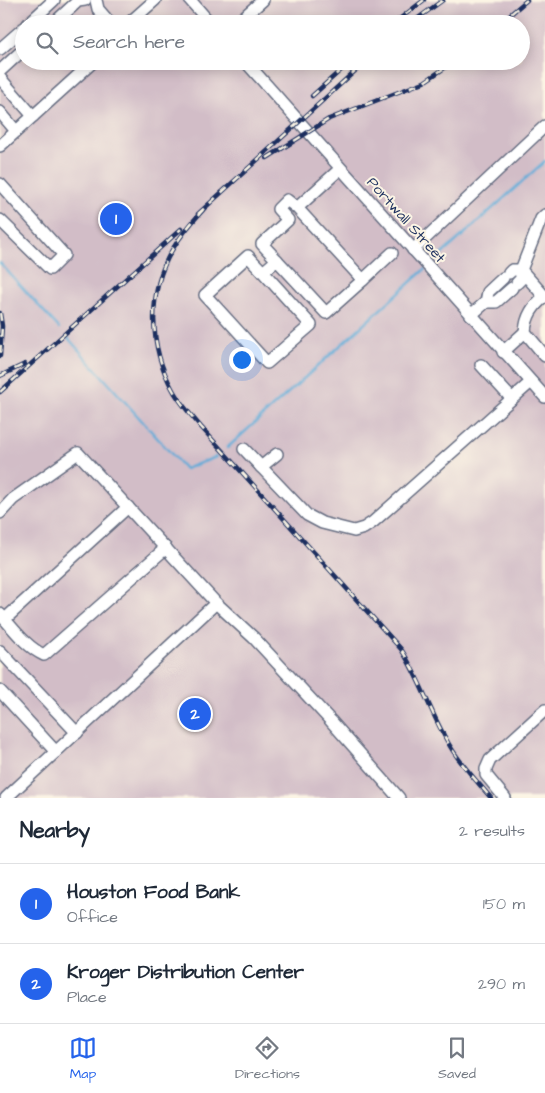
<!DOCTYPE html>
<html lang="en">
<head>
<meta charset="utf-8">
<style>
	:root { --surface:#fff; --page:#f2f2f3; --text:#1f2937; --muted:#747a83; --line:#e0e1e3; --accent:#2563eb }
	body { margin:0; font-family:"Architects Daughter",sans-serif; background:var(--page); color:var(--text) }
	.you { position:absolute; left:241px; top:359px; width:18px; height:18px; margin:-12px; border:4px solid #fff; border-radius:50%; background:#1a73e8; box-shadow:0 0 0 8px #1a73e833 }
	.badge { display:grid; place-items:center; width:32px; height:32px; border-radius:50%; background:var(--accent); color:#fff; font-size:16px; font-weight:700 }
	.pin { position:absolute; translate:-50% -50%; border:2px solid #fff; box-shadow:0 1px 5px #0006 }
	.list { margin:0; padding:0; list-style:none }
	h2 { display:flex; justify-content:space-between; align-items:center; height:65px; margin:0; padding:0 20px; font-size:21px }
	h2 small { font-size:16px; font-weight:400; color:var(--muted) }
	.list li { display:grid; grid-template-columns:32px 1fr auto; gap:15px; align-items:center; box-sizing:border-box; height:80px; padding:0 20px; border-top:1px solid var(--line) }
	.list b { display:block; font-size:19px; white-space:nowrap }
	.list p { margin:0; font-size:16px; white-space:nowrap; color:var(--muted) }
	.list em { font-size:16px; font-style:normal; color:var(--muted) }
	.icon { flex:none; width:28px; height:28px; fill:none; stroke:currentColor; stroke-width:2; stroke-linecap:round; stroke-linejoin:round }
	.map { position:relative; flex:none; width:545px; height:798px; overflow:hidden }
	.search { position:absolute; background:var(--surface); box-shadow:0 2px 12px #0003; left:15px; right:15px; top:15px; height:55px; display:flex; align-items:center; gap:12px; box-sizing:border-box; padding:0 18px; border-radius:28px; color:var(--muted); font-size:19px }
	.sheet { height:225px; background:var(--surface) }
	nav { display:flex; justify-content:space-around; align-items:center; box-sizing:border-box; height:70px; border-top:1px solid var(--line); background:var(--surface); font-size:14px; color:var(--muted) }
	nav a { display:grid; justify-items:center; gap:2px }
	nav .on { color:var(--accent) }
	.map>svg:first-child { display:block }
	.industrial { fill:#d2bdc7; fill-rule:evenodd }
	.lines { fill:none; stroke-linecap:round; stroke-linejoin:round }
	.stream { stroke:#5fabd8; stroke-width:2.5 }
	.minor-casing { stroke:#676e82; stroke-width:14 }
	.minor { stroke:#fff; stroke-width:11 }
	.rail-casing { stroke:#1b2f5e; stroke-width:4.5 }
	.rail { stroke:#fcf5e5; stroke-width:2.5; stroke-dasharray:8; stroke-linecap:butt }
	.labels { text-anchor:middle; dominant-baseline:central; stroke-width:4; stroke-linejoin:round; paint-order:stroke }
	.street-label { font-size:15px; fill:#1b2f5e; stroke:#fcf5e5 }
</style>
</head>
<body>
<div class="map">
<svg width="545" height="798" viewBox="0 0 545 798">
	<rect width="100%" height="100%" fill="#fcf5e5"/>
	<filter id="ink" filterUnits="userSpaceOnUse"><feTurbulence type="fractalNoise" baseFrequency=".02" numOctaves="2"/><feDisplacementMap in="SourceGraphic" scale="10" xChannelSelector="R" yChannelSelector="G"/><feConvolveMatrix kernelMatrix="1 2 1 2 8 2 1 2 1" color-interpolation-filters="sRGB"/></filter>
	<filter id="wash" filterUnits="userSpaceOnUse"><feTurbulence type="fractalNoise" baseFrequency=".0096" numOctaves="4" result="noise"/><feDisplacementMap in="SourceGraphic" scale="20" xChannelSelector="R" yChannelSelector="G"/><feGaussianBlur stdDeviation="1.12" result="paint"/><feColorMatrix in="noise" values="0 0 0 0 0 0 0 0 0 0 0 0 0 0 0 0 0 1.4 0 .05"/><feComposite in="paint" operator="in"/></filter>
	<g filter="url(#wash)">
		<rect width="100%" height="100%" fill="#f4e2c6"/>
		<path class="industrial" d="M0 0H545V798H0ZM24 24H521V61H24Z"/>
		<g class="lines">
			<g class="stream">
				<polyline points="0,263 59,328"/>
				<polyline points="431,264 545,161"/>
				<polyline points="68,338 185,469 216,457"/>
				<polyline points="227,448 425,269"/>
			</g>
		</g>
	</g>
	<g filter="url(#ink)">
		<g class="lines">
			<defs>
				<g id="minor">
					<polyline points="96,0 98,9 111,24"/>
					<polyline points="190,0 211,24"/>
					<polyline points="28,24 54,0"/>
					<polyline points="53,24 78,1 85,0"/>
					<polyline points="128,24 155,0"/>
					<polyline points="236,24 263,0"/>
					<polyline points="0,49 24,28"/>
					<polyline points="245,61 545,397"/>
					<polyline points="0,71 24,49"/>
					<polyline points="0,78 33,116"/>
					<polyline points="0,112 16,131"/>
					<polyline points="0,146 94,61"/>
					<polyline points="0,184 64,255 50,269 0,220"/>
					<polyline points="297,208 287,200 278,209 288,220 262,244 326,313 363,280 297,208 340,169"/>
					<polyline points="413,250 545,126"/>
					<polyline points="263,272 311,325 267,363 205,295 248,256 263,272 277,260"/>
					<polyline points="509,273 512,270 521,270 544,296"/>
					<polyline points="363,280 392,253"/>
					<polyline points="517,283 521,279 521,270 541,219 545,215"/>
					<path d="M545 296C533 306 526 316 525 332L545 356"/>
					<polyline points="486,302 496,302 512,288"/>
					<polyline points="471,315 486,302 488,292 503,278"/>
					<polyline points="503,352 525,332"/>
					<polyline points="481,365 512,399"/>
					<polyline points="244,449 307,515 322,523 354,531 364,528 373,522 531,382"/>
					<polyline points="261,467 277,454"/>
					<polyline points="0,513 13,499 78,453 216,603 254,638 331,721 399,798"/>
					<path d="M0 614C13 628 26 647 44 655L166 548"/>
					<polyline points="5,619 128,507"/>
					<polyline points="0,651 77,733"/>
					<polyline points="0,691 56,752"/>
					<polyline points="6,798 216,603"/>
					<polyline points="505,798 486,775 486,769 490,760 545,710"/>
				</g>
			</defs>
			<use href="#minor" class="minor-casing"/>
			<use href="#minor" class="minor"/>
			<defs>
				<g id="rail">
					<polyline points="393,24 424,0"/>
					<polyline points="410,24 443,0"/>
					<polyline points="499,24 527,0"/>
					<polyline points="312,96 351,61"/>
					<polyline points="267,158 329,119 424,82 455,61"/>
					<path d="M203 210C192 222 181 235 172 250 147 293 149 347 173 390 180 403 191 415 201 427L401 649C421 680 431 715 450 746 461 765 477 781 491 798"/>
					<polyline points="198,214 366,61"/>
					<polyline points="0,313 2,326 0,356"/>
					<polyline points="0,376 25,364"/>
					<polyline points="0,392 181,229"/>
				</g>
			</defs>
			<use href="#rail" class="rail-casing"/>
			<use href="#rail" class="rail"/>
		</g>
	</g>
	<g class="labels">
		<g class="street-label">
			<text transform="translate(406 220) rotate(48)">Portwall Street</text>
		</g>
	</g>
</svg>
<div class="you"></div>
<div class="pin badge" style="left:116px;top:219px">1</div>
<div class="pin badge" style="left:195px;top:714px">2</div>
<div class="search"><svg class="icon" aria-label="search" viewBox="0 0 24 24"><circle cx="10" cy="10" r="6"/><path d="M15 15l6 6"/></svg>Search here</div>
</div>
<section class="sheet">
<h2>Nearby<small>2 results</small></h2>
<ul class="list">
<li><span class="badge">1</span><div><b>Houston Food Bank</b><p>Office</p></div><em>150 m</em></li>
<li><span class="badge">2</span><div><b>Kroger Distribution Center</b><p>Place</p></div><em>290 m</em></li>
</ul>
</section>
<nav>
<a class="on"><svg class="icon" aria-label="map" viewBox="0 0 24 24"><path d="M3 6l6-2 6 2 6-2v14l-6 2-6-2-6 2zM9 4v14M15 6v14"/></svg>Map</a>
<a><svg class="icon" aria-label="directions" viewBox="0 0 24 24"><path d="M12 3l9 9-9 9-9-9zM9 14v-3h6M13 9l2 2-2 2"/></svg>Directions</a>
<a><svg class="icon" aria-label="saved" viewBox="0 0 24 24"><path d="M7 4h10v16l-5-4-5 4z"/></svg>Saved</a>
</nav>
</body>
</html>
